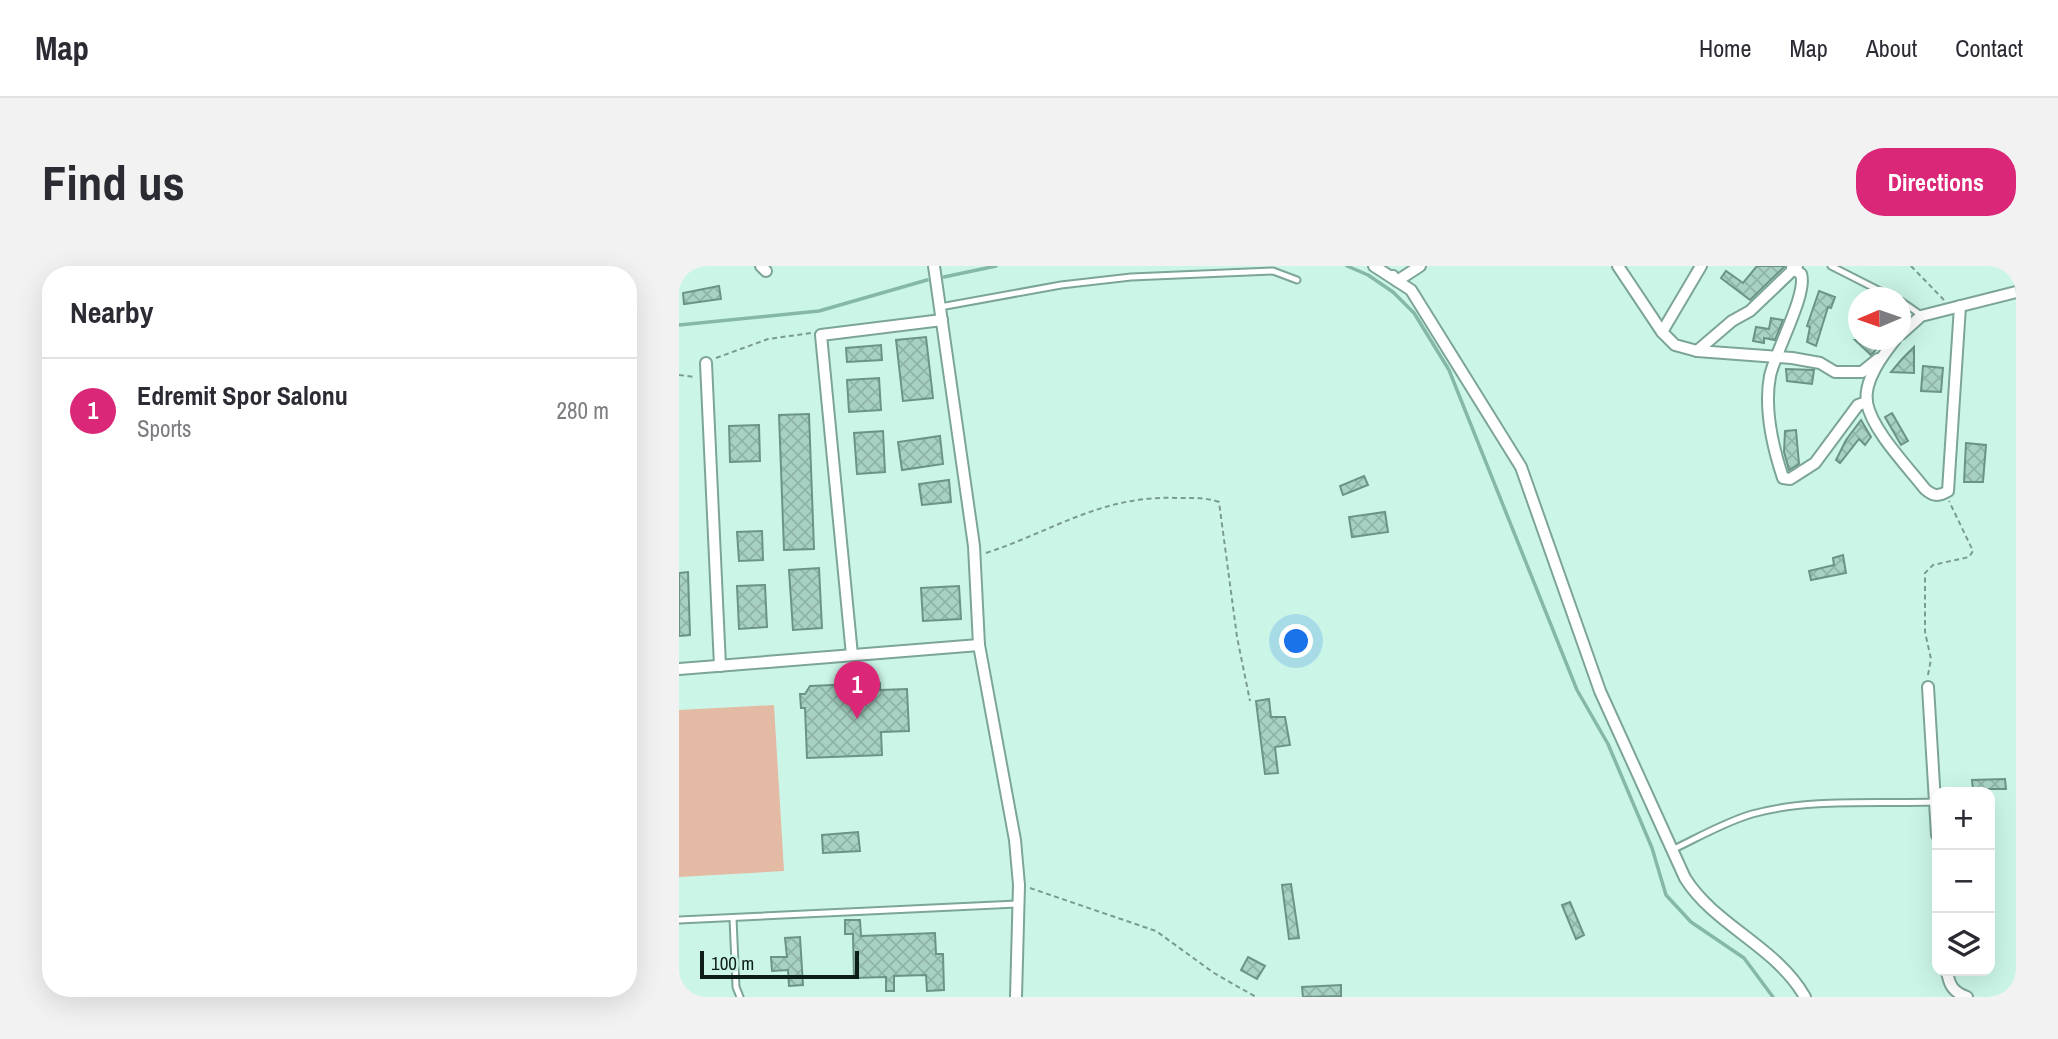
<!DOCTYPE html>
<html lang="en">
<head>
<meta charset="utf-8">
<style>
	:root { --surface:#fff; --page:#f2f2f3; --text:#2b2b33; --muted:#7c7c81; --line:#e1e1e2; --accent:#db2777 }
	body { margin:0; font-family:"Archivo Narrow",sans-serif; background:var(--page); color:var(--text) }
	.controls { position:absolute; right:21px; bottom:21px; display:grid; overflow:hidden; border-radius:14px; box-shadow:0 7px 28px #0002 }
	.controls button { width:63px; height:63px; display:grid; place-items:center; padding:0; border:0; border-bottom:2px solid var(--line); background:var(--surface); color:var(--text); font:35px sans-serif }
	.compass { position:absolute; left:1169px; top:21px; width:63px; height:63px; border-radius:50%; background:var(--surface); box-shadow:0 7px 28px #0002; rotate:268deg }
	.scale { position:absolute; left:21px; bottom:18px; width:159px; box-sizing:border-box; padding-left:7px; border:4px solid #0d1e19; border-top:0; font-size:19px; line-height:24px; white-space:nowrap; color:#0d1e19; -webkit-text-stroke:5px #cbf6e7; paint-order:stroke }
	.you { position:absolute; left:618px; top:376px; width:24px; height:24px; margin:-18px; border:5px solid #fff; border-radius:50%; background:#1a73e8; box-shadow:0 0 0 10px #1a73e833 }
	.badge { display:grid; place-items:center; width:46px; height:46px; border-radius:50%; background:var(--accent); color:#fff; font-size:23px; font-weight:700 }
	.pin { position:absolute; translate:-50% -58px; filter:drop-shadow(0 2px 4px #0008) }
	.pin::after { content:''; position:absolute; top:37px; width:24px; height:21px; background:inherit; clip-path:polygon(0 0,100% 0,50% 100%) }
	.list { margin:0; padding:0; list-style:none }
	h2 { display:flex; justify-content:space-between; align-items:center; height:91px; margin:0; padding:0 28px; font-size:30px }
	h2 small { font-size:23px; font-weight:400; color:var(--muted) }
	.list li { display:grid; grid-template-columns:46px 1fr auto; gap:21px; align-items:center; box-sizing:border-box; height:105px; padding:0 28px; border-top:2px solid var(--line) }
	.list b { display:block; font-size:26px; white-space:nowrap }
	.list p { margin:0; font-size:23px; white-space:nowrap; color:var(--muted) }
	.list em { font-size:23px; font-style:normal; color:var(--muted) }
	.icon { flex:none; width:38px; height:38px; fill:none; stroke:currentColor; stroke-width:2; stroke-linecap:round; stroke-linejoin:round }
	.map { position:relative; flex:none; width:1337px; height:731px; overflow:hidden; border-radius:28px }
	header { display:flex; align-items:center; gap:42px; box-sizing:border-box; height:98px; padding:0 35px; background:var(--surface); border-bottom:2px solid var(--line) }
	header strong { font-size:33px }
	nav { display:flex; gap:38px; margin-inline-start:auto; font-size:24px }
	.intro { display:flex; align-items:center; justify-content:space-between; box-sizing:border-box; height:168px; padding:0 42px }
	h1 { margin:0; font-size:49px }
	.button { padding:18px 32px; border-radius:28px; background:var(--accent); color:#fff; font-size:24px; font-weight:700 }
	main { display:flex; gap:42px; padding:0 42px }
	aside { flex:1; background:var(--surface); border-radius:28px; box-shadow:0 7px 28px #0002 }
	.map>svg:first-child { display:block }
	.pitch { fill:#e3baa4 }
	.lines { fill:none; stroke-linecap:round; stroke-linejoin:round }
	.stream { stroke:#85b8a7; stroke-width:3.5 }
	.building { fill:url(#building-cross-hatch); stroke:#6b9486; stroke-width:2 }
	.service-casing { stroke:#7ca598; stroke-width:9 }
	.minor-casing { stroke:#7ca598; stroke-width:14 }
	.path { stroke:#7b9b91; stroke-width:2; stroke-dasharray:5 3.5; stroke-linecap:butt }
	.service { stroke:#fff; stroke-width:5 }
	.minor { stroke:#fff; stroke-width:10 }
</style>
</head>
<body>
<header>
<strong>Map</strong>
<nav><a>Home</a><a>Map</a><a>About</a><a>Contact</a></nav>
</header>
<div class="intro"><h1>Find us</h1><a class="button">Directions</a></div>
<main>
<aside>
<h2>Nearby<small></small></h2>
<ul class="list">
<li><span class="badge">1</span><div><b>Edremit Spor Salonu</b><p>Sports</p></div><em>280 m</em></li>
</ul>
</aside>
<div class="map">
<svg width="1337" height="731" viewBox="0 0 1337 731">
	<defs>
		<pattern id="building-cross-hatch" width="8" height="8" patternUnits="userSpaceOnUse" patternTransform="scale(1.75)"><rect width="8" height="8" fill="#a7d2c3"/><path d="M0 0l8 8M0 8l8-8" fill="none" stroke="#8fb4a7"/></pattern>
	</defs>
	<rect width="100%" height="100%" fill="#cbf6e7"/>
	<polygon class="pitch" points="95,439 105,605 0,611 0,444"/>
	<g class="lines">
		<g class="stream">
			<polyline points="668,0 689,9 714,26 735,47 770,104 898,424 929,478 973,582 987,629 1012,656 1065,692 1094,731"/>
			<polyline points="265,11 317,0"/>
			<polyline points="0,59 140,45 248,14"/>
		</g>
	</g>
	<g class="building">
		<polygon points="1078,0 1106,0 1071,34 1042,12 1047,5 1064,17"/>
		<polygon points="40,20 42,33 5,38 4,27"/>
		<polygon points="1140,25 1156,31 1152,42 1149,41 1137,80 1128,76 1131,61 1128,60"/>
		<polygon points="1092,52 1104,54 1096,74 1085,72 1085,77 1074,75 1077,61 1090,63"/>
		<polygon points="247,71 254,132 224,135 217,74"/>
		<polygon points="1176,74 1206,74 1192,89"/>
		<polygon points="202,79 203,94 168,96 167,82"/>
		<polygon points="1235,81 1235,107 1212,106 1223,93"/>
		<polygon points="1244,100 1264,102 1262,126 1242,125"/>
		<polygon points="1107,103 1135,104 1133,118 1108,115"/>
		<polygon points="200,112 202,144 170,146 168,114"/>
		<polygon points="1213,147 1229,175 1222,179 1206,151"/>
		<polygon points="130,148 135,283 105,284 100,149"/>
		<polygon points="1182,154 1192,171 1186,179 1180,173 1161,197 1157,194 1167,174"/>
		<polygon points="80,159 81,195 51,196 50,160"/>
		<polygon points="1117,164 1120,198 1110,204 1105,186 1106,165"/>
		<polygon points="204,165 206,206 178,208 175,167"/>
		<polygon points="261,170 264,198 223,204 219,176"/>
		<polygon points="1287,177 1307,179 1304,216 1285,216"/>
		<polygon points="685,210 689,219 664,229 661,220"/>
		<polygon points="270,214 272,236 243,239 240,218"/>
		<polygon points="706,246 709,266 673,271 670,251"/>
		<polygon points="83,265 84,294 60,295 58,266"/>
		<polygon points="1164,289 1167,307 1132,314 1130,305 1155,299 1154,292"/>
		<polygon points="140,302 143,362 114,364 110,304"/>
		<polygon points="9,306 11,369 0,370 0,307"/>
		<polygon points="86,319 88,361 60,363 58,320"/>
		<polygon points="280,320 282,353 244,355 242,322"/>
		<polygon points="201,417 201,424 228,423 230,465 202,466 203,489 128,492 126,442 122,442 121,428 126,428 131,420"/>
		<polygon points="590,433 592,451 606,451 611,479 596,481 599,507 586,508 577,435"/>
		<polygon points="1326,513 1327,523 1294,523 1293,514"/>
		<polygon points="179,566 181,585 144,587 143,569"/>
		<polygon points="612,618 620,672 610,673 603,619"/>
		<polygon points="891,636 905,669 897,673 883,639"/>
		<polygon points="166,654 181,654 182,670 256,667 257,688 264,688 265,724 248,725 247,709 215,710 215,725 207,725 207,711 175,712 174,668 166,668"/>
		<polygon points="121,671 124,719 110,720 109,704 93,705 92,691 108,691 106,672"/>
		<polygon points="569,691 586,700 578,713 562,704"/>
		<polygon points="662,719 662,730 624,731 623,721"/>
	</g>
	<g class="lines">
		<defs>
			<g id="service">
				<polyline points="1152,0 1215,32"/>
				<polyline points="1222,35 1242,49"/>
				<polyline points="261,41 382,19 452,11 594,5 618,14"/>
				<path d="M995 583C1020 571 1046 556 1073 548 1131 532 1197 538 1256 536"/>
				<polyline points="54,652 57,721 61,731"/>
				<polyline points="0,654 338,638"/>
			</g>
			<g id="minor">
				<polyline points="82,0 87,5"/>
				<polyline points="255,0 295,280 300,379 336,574 340,619 337,731"/>
				<path d="M695 0 732 24 842 201 921 425 1006 612C1036 660 1097 680 1126 731"/>
				<polyline points="939,0 983,66 996,79 1018,85 1113,92 1141,97 1156,106 1183,106 1199,93"/>
				<path d="M1113 2 1122 8C1129 27 1096 86 1091 110 1085 142 1094 182 1104 212L1111 213 1136 197 1179 139 1188 136"/>
				<polyline points="714,10 718,15 741,0"/>
				<polyline points="983,66 1022,0"/>
				<polyline points="1222,68 1242,50 1337,26"/>
				<path d="M1216 74C1204 89 1184 115 1188 137 1193 164 1228 200 1246 223 1254 230 1259 231 1269 225L1281 40"/>
				<polyline points="1018,85 1053,55 1071,45 1118,0"/>
				<polyline points="27,97 41,400"/>
				<polyline points="173,389 142,69 263,54"/>
				<polyline points="0,403 300,379"/>
				<polyline points="1249,421 1258,569"/>
				<path d="M1268 705C1270 719 1274 726 1288 731"/>
			</g>
		</defs>
		<use href="#service" class="service-casing"/>
		<use href="#minor" class="minor-casing"/>
		<g class="path">
			<polyline points="1232,0 1265,34"/>
			<polyline points="37,92 89,73 132,67"/>
			<polyline points="0,109 16,111"/>
			<path d="M307 287C374 265 423 229 497 232 512 232 526 231 540 236L558 371 571 435"/>
			<polyline points="1249,409 1252,393 1246,366 1246,307 1254,299 1290,291 1294,285 1270,235"/>
			<polyline points="351,622 477,665 535,707 577,731"/>
		</g>
		<use href="#service" class="service"/>
		<use href="#minor" class="minor"/>
	</g>
</svg>
<div class="controls">
<button>+</button>
<button>−</button>
<button><svg class="icon" aria-label="layers" viewBox="0 0 24 24"><path d="M12 4l9 5-9 5-9-5zM3 14l9 5 9-5"/></svg></button>
</div>
<svg class="compass" viewBox="-18 -18 36 36"><path d="M0-13l5 13h-10z" fill="#e53935"/><path d="M0 13l5-13h-10z" fill="#7c7c81"/></svg>
<div class="scale">100 m</div>
<div class="you"></div>
<div class="pin badge" style="left:178px;top:453px">1</div>
</div>
</main>
</body>
</html>
